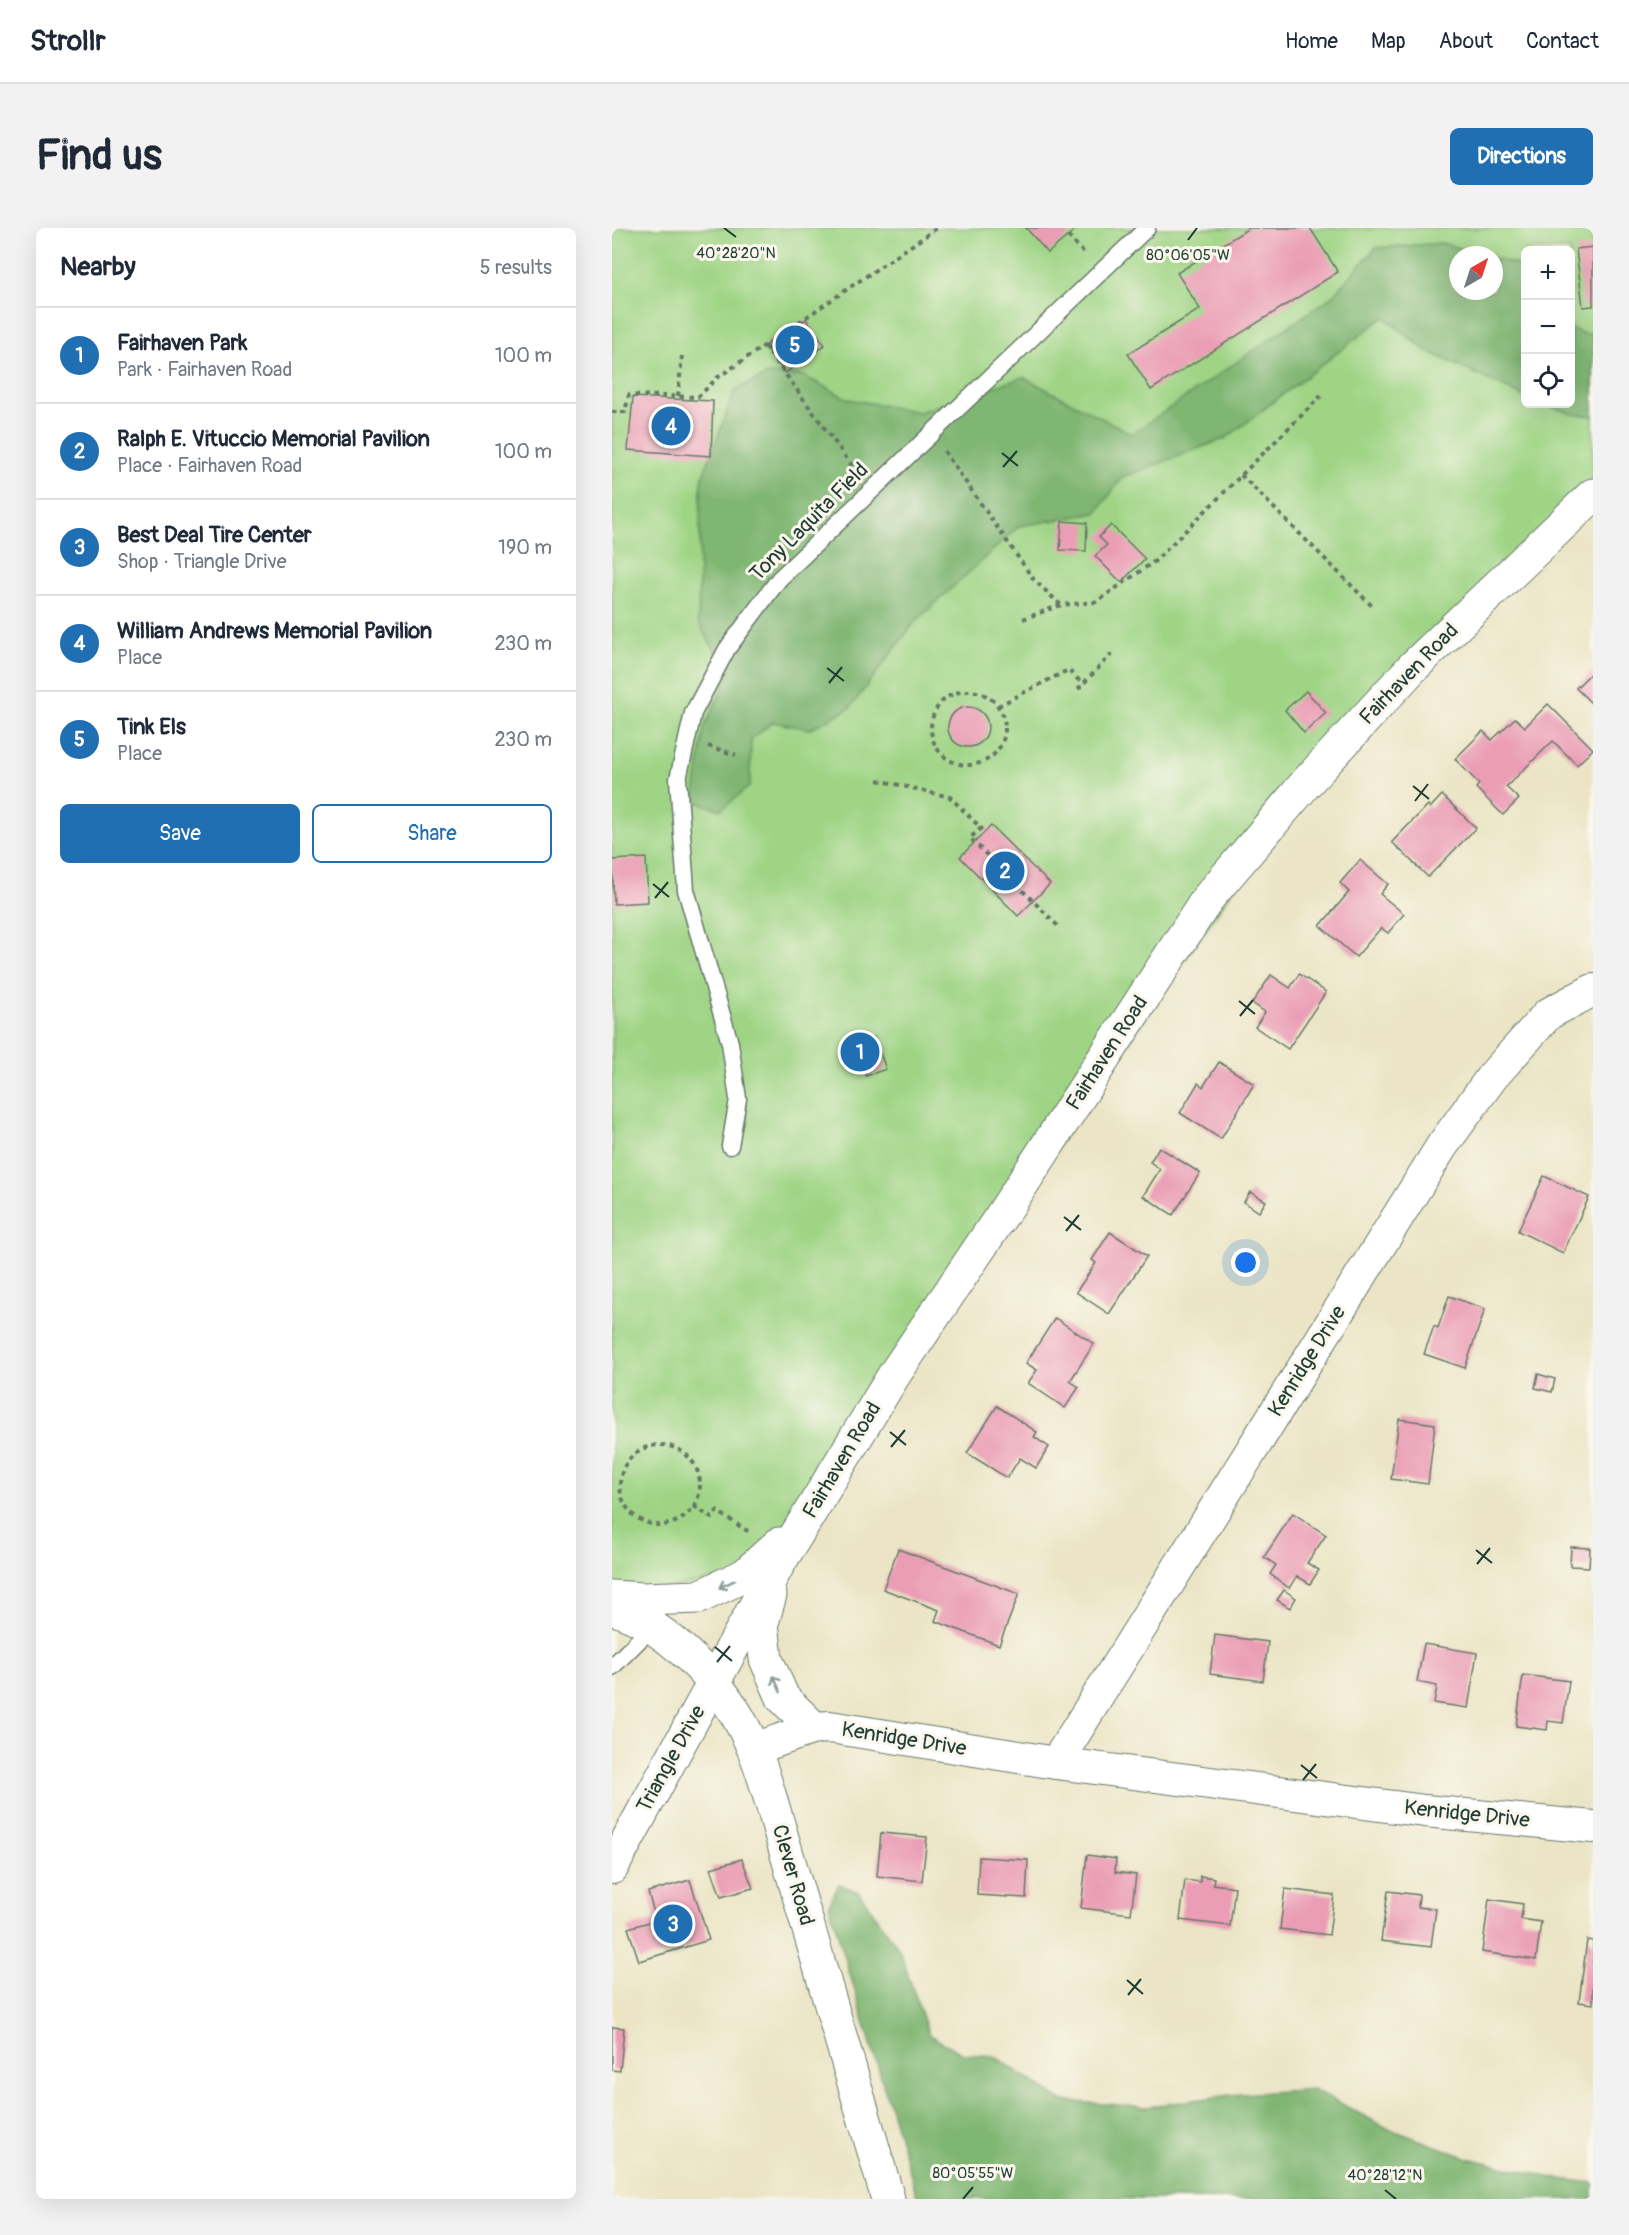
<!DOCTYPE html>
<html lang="en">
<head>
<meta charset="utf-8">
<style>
	:root { --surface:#fff; --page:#f2f2f3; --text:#1f2937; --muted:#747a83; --line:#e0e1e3; --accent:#1f6fb2 }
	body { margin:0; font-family:Pangolin,sans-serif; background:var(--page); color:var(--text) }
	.controls { position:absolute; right:18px; top:18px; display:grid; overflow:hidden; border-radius:9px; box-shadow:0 6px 24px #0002 }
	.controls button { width:54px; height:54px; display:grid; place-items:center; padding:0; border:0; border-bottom:2px solid var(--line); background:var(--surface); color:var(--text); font:30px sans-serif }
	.compass { position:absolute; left:837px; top:18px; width:54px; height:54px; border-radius:50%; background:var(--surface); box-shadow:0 6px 24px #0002; rotate:39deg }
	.you { position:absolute; left:634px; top:1035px; width:21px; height:21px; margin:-15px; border:4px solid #fff; border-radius:50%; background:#1a73e8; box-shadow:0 0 0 9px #1a73e833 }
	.badge { display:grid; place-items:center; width:39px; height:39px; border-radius:50%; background:var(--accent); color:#fff; font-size:20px; font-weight:700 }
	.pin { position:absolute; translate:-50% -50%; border:3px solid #fff; box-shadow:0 2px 6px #0006 }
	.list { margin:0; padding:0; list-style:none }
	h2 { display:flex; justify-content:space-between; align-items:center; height:78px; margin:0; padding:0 24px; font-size:26px }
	h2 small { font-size:20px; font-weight:400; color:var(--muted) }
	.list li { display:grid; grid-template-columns:39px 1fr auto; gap:18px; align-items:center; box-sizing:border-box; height:96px; padding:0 24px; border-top:2px solid var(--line) }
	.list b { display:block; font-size:22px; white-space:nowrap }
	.list p { margin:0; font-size:20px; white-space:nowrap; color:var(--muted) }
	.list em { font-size:20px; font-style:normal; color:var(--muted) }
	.actions { display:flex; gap:12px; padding:18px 24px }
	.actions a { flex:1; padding:14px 0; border:2px solid var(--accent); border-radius:9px; text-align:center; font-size:21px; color:var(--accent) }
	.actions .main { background:var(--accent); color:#fff }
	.icon { flex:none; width:33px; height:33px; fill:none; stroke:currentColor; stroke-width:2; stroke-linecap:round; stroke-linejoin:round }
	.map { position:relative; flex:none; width:981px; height:1971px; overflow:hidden; border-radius:9px }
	header { display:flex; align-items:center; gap:36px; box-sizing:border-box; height:84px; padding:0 30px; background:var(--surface); border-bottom:2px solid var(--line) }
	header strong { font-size:28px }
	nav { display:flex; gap:33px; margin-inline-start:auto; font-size:21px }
	.intro { display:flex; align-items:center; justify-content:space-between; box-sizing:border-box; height:144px; padding:0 36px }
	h1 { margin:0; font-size:42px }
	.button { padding:15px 27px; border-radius:9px; background:var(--accent); color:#fff; font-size:21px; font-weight:700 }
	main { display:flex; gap:36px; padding:0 36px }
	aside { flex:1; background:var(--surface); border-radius:9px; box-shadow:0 6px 24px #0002 }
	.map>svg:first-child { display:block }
	.green { fill:#9fd485; stroke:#5f885c; stroke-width:1.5; fill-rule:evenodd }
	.forest { fill:#7fb672; stroke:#4f7a53; stroke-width:1.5 }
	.building { fill:#ea9db5 }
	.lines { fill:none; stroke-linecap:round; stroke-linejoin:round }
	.lane-casing { stroke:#667867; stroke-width:19 }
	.street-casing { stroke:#667867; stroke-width:34 }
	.secondary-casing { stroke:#667867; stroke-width:35 }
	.path { stroke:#667867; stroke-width:4; stroke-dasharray:4.5 4.5; stroke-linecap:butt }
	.lane { stroke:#fff; stroke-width:16 }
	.street { stroke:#fff; stroke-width:32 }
	.secondary { stroke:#fff; stroke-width:33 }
	.oneway { stroke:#8f9e9a }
	.ticks { fill:none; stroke:#1f3d34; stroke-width:2 }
	.labels { text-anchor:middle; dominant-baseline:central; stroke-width:6; stroke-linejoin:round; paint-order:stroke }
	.street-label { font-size:21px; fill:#1f3d34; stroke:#fbf7ec }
	.ticks-label { font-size:15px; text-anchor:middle; fill:#1f3d34; stroke:#fbf7ec; stroke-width:6; stroke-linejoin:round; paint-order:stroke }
</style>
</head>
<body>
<header>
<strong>Strollr</strong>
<nav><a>Home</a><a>Map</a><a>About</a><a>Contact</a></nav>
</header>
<div class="intro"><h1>Find us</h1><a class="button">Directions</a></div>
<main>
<aside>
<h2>Nearby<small>5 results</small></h2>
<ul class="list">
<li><span class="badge">1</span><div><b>Fairhaven Park</b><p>Park · Fairhaven Road</p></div><em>100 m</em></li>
<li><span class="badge">2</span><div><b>Ralph E. Vituccio Memorial Pavilion</b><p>Place · Fairhaven Road</p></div><em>100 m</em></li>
<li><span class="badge">3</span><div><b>Best Deal Tire Center</b><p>Shop · Triangle Drive</p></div><em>190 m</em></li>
<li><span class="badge">4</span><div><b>William Andrews Memorial Pavilion</b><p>Place</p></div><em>230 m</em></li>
<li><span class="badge">5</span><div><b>Tink Els</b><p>Place</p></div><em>230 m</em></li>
</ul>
<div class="actions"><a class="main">Save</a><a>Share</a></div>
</aside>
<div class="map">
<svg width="981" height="1971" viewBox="0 0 981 1971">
	<rect width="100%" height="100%" fill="#fbf7ec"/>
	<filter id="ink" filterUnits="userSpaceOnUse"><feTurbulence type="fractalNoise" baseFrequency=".0167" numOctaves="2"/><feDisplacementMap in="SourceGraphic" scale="12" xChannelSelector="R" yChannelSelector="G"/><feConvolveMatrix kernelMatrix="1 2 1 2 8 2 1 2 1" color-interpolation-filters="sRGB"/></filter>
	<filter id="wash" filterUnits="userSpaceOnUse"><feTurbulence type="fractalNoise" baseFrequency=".008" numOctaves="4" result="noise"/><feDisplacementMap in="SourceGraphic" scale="24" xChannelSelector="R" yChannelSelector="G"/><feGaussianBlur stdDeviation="1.35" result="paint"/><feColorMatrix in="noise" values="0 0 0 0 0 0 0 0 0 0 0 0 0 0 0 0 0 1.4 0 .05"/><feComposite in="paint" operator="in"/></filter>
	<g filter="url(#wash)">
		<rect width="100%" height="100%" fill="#ebe5c6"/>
		<path class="green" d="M0 0H981V267L695 554 239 1220 133 1347 0 1369ZM914 22H958V176H914ZM846 27H882V63H846Z"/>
		<g class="forest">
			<polygon points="830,15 872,27 846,27 846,63 882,63 882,30 913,39 913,169 813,122 772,89 614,210 511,249 484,285 407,298 302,395 238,480 198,501 161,494 139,511 138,558 109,582 82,573 92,500 117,446 86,394 89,254 123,162 157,146 192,148 236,171 307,184 411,149 520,206 718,70 764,20"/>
			<polygon points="959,99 968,105 981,107 981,188 960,186 931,176 958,176"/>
			<polygon points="227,1656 247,1664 287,1721 317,1807 351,1826 382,1828 450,1873 535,1879 618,1867 701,1861 775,1900 856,1930 940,1950 981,1955 981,1971 306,1971 217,1677"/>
		</g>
		<g id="blocks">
			<g class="building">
				<polygon points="414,0 465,0 436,25"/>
				<polygon points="637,0 698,0 726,44 539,162 516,126 588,81 565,45"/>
				<polygon points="981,19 981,78 971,79 964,21"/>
				<polygon points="194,91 213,117 173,145 153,118"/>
				<polygon points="21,169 101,173 99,228 16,222"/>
				<polygon points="450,293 475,295 474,323 448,322"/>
				<polygon points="499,297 533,331 509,354 483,328 495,317 487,309"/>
				<polygon points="981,443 981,477 964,460"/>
				<polygon points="694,463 714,485 692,505 673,482"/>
				<polygon points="936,476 981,521 965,537 941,513 894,559 907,571 891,587 864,560 867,556 843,531 871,503 880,512 903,490 913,499"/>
				<circle cx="356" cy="499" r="20"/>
				<polygon points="830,567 864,600 816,649 780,614 816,577 818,580"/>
				<polygon points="379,598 438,656 406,688 348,629"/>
				<polygon points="34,630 36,674 2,676 0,632"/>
				<polygon points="748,632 776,656 768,666 792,686 776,705 769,700 744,729 708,698 737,664 728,655"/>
				<polygon points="687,746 714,764 676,821 643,799 653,784 640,775 659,747 678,760"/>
				<polygon points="262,809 274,841 254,848 242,817"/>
				<polygon points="607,834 642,856 609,911 568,885 586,855 591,859"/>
				<polygon points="547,919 588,945 561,987 531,968 548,941 538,934"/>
				<polygon points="932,948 977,969 951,1025 906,1003"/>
				<polygon points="638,964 654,973 647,984 632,974"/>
				<polygon points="498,1004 535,1028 497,1086 464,1064 484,1035 480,1032"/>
				<polygon points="837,1068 873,1081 853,1140 812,1126 822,1098 826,1100"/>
				<polygon points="443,1090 482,1116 458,1153 467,1159 453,1180 416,1155 425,1142 414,1135"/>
				<polygon points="926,1146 943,1151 940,1164 923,1160"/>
				<polygon points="385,1178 425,1204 422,1209 437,1219 424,1240 408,1230 395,1250 355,1225"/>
				<polygon points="787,1191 823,1196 816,1256 779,1251"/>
				<polygon points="681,1285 714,1307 695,1335 707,1342 698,1356 685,1348 677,1360 658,1346 664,1337 652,1329"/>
				<polygon points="959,1319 978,1320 977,1339 958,1338"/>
				<polygon points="286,1321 407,1366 387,1417 323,1393 327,1382 271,1361"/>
				<polygon points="672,1362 684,1370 678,1380 665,1372"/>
				<polygon points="603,1407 656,1414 651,1453 598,1446"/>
				<polygon points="812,1416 865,1425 856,1480 822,1475 825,1458 805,1454"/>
				<polygon points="911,1447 957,1453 951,1495 936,1493 935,1502 904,1498"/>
				<polygon points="269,1605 315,1609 310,1653 265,1648"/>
				<polygon points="475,1627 504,1631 503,1644 524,1647 519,1686 469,1680"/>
				<polygon points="367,1629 416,1632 414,1670 365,1667"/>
				<polygon points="130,1631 141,1660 109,1669 99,1640"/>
				<polygon points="588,1648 602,1650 601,1656 623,1659 618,1698 568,1692 573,1652 588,1654"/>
				<polygon points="78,1652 97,1712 27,1733 16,1700 44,1692 36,1664"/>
				<polygon points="673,1661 722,1667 717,1707 668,1701"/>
				<polygon points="776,1663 807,1667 806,1679 824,1681 819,1719 769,1713"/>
				<polygon points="877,1671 911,1676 909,1691 929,1694 924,1732 870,1724"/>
				<polygon points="975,1712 981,1713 981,1776 967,1774"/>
				<polygon points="0,1799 12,1800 8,1843 0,1842"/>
			</g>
		</g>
	</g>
	<g filter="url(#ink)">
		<use href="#blocks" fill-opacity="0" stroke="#667867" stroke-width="1.5"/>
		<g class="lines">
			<defs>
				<g id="lane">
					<polyline points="118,918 126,871 118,815 74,662 66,551 81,485 115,421 167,351 535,0"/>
					<polyline points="0,1439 40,1399"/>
				</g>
				<g id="street">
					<polyline points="142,1521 202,1500 218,1499 444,1535 813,1583 981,1599"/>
					<polyline points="444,1535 830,918 880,849 936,786 981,762"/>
					<polyline points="0,1640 101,1455"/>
				</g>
				<g id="secondary">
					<polyline points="158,1367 150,1395 154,1431 171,1470 202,1500"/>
					<polyline points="0,1369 31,1371 87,1369 133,1347 167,1316"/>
					<path d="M0 1380C61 1399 119 1464 142 1522 150 1540 155 1560 161 1579L276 1971"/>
					<polyline points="101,1455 166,1337 282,1147 396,978 596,670 695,554 800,440 981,267"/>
				</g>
			</defs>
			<use href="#lane" class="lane-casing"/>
			<use href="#street" class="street-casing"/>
			<use href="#secondary" class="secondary-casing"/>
			<g class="path">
				<polyline points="456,8 474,27"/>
				<polyline points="153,118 246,246"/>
				<polyline points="66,168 70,128"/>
				<polyline points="0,184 13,184 17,167 86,169 105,150 325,0"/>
				<polyline points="332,223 422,352 449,377"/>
				<polyline points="629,247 761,379"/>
				<polyline points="411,391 449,377 484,374 543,333 709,168"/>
				<polyline points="466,461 500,426"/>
				<circle cx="356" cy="500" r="37"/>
				<polyline points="386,478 456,442 471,456"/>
				<polyline points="96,518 124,527"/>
				<polyline points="266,552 338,569 369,600 358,610 446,698"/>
				<circle cx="48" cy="1257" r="40"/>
				<polyline points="82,1278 100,1290 105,1283 137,1304"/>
			</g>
			<use href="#lane" class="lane"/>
			<use href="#street" class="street"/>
			<use href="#secondary" class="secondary"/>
		</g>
		<defs><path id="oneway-shaft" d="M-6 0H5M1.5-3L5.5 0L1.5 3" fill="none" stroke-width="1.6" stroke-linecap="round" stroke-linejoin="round" transform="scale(1.5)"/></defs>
		<g class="oneway">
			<use href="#oneway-shaft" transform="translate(115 1356) rotate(155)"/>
			<use href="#oneway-shaft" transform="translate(165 1456) rotate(-114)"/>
		</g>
	</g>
	<path class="ticks" d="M112 0 124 9M576 12 585 0M390 225 406 238M391 239 405 223M215 440 232 453M217 455 230 439M801 558 817 571M803 573 816 556M41 656 57 669M43 670 56 654M627 773 643 786M628 788 641 772M452 989 469 1002M454 1003 467 987M278 1204 294 1217M279 1219 293 1202M864 1322 880 1335M865 1336 878 1320M103 1419 120 1433M105 1434 118 1418M689 1537 705 1550M691 1552 704 1536M515 1752 531 1766M516 1767 529 1751M773 1962 784 1971M351 1971 361 1959"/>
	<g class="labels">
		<g class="street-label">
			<text transform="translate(197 294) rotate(-45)">Tony Laquita Field</text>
			<text transform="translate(797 446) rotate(-46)">Fairhaven Road</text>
			<text transform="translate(495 825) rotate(-57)">Fairhaven Road</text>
			<text transform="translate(695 1133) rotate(-58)">Kenridge Drive</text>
			<text transform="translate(230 1232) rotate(-59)">Fairhaven Road</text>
			<text transform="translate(292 1511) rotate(9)">Kenridge Drive</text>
			<text transform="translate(59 1531) rotate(-61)">Triangle Drive</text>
			<text transform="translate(855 1586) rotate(6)">Kenridge Drive</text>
			<text transform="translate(181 1647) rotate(74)">Clever Road</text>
		</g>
	</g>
	<g class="ticks-label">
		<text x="124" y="30">40°28'20"N</text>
		<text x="576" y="32">80°06'05"W</text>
		<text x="361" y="1950">80°05'55"W</text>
		<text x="773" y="1952">40°28'12"N</text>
	</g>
</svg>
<div class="controls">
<button>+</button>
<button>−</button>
<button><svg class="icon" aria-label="locate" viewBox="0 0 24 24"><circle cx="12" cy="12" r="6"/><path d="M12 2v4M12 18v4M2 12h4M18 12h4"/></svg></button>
</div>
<svg class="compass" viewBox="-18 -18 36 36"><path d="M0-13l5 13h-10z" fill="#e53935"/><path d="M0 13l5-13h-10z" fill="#747a83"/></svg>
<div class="you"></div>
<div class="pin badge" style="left:248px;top:824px">1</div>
<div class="pin badge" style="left:393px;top:643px">2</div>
<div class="pin badge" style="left:61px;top:1696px">3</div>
<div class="pin badge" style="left:59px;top:198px">4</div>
<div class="pin badge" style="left:183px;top:117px">5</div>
</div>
</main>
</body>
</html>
